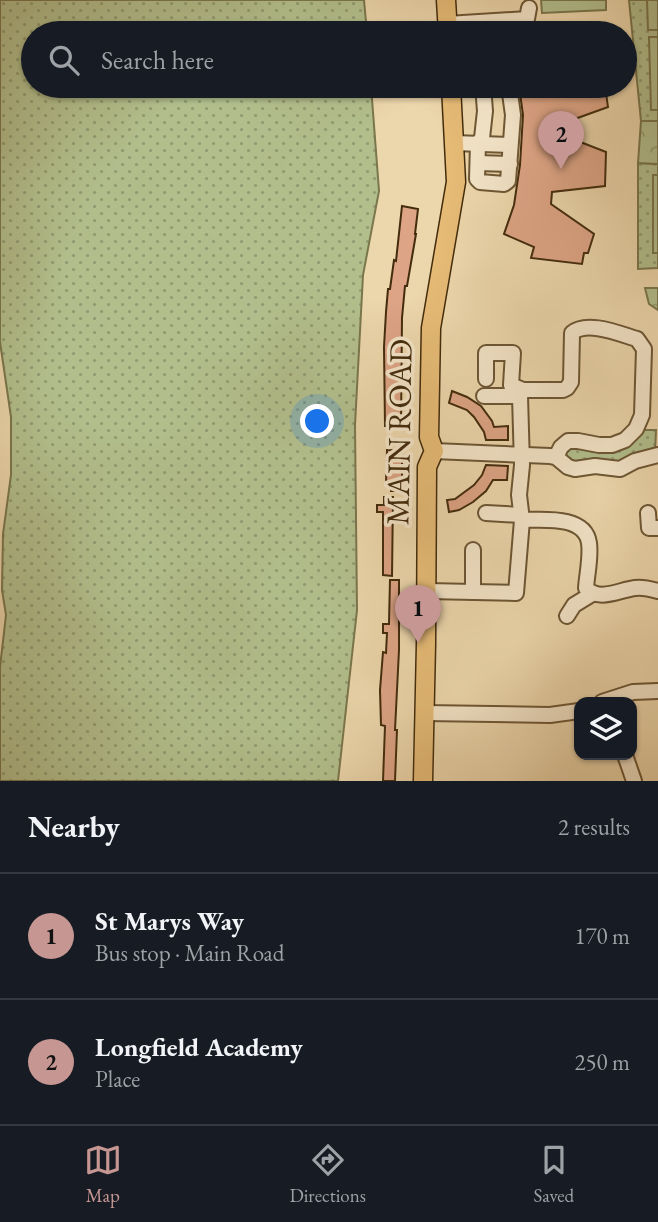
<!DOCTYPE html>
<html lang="en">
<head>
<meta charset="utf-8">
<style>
	:root { --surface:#171b24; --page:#20242c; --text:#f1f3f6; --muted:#9ea1a6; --line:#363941; --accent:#c59692 }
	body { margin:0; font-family:"EB Garamond",serif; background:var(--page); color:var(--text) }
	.controls { position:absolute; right:21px; bottom:21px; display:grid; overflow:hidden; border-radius:14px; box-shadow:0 2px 5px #0004 }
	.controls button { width:63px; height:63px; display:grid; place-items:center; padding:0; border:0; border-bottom:2px solid var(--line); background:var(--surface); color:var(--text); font:35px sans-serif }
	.you { position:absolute; left:318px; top:422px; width:24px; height:24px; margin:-18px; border:5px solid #fff; border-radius:50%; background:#1a73e8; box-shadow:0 0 0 10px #1a73e833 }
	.badge { display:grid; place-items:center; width:46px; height:46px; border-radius:50%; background:var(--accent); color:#111; font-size:23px; font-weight:700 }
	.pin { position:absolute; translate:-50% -58px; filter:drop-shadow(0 2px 4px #0008) }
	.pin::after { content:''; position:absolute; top:37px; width:24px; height:21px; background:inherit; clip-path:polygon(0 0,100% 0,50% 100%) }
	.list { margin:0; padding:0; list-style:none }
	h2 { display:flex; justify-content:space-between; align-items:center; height:91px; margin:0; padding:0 28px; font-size:30px }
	h2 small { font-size:23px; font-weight:400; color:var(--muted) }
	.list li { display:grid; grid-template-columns:46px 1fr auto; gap:21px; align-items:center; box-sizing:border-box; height:126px; padding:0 28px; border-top:2px solid var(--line) }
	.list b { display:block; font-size:26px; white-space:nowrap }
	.list p { margin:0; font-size:23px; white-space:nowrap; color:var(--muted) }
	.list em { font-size:23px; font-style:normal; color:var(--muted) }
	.icon { flex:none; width:38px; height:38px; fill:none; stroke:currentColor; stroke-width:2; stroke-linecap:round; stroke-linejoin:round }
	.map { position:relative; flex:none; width:658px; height:781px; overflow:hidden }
	.search { position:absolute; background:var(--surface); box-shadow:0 2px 5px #0004; left:21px; right:21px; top:21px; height:77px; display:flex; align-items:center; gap:18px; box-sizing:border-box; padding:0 24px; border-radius:38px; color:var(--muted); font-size:26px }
	.sheet { height:343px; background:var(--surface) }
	nav { display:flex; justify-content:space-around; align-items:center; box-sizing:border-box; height:98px; border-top:2px solid var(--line); background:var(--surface); font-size:19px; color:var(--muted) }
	nav a { display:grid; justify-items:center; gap:4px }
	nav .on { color:var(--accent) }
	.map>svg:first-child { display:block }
	.green { fill:url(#green-dots); stroke:#7a764d; stroke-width:2 }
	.forest { fill:url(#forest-crowns); stroke:#7a764d; stroke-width:2 }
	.pitch { fill:#b2bf8d; stroke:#7a764d; stroke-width:2 }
	.building { fill:#dda485; stroke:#432c0d; stroke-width:2 }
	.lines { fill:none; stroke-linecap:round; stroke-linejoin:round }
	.minor-casing { stroke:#6d5634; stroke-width:18 }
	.major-casing { stroke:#432c0d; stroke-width:21 }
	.minor { stroke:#f3e4c8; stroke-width:14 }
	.major { stroke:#e6bb76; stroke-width:18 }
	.labels { text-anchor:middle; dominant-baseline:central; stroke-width:7; stroke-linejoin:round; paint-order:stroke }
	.street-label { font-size:32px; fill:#432c0d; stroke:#f3e4c8 }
</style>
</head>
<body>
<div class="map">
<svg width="658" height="781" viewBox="0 0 658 781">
	<defs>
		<pattern id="green-dots" width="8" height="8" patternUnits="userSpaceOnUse" patternTransform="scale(1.75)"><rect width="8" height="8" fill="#b2bf8d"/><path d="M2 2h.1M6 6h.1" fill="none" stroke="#929b72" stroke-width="1.8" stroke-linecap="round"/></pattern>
		<pattern id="forest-crowns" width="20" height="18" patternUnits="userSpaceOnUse" patternTransform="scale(1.75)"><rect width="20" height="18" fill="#b2bf8d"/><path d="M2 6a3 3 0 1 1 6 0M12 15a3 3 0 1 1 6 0" fill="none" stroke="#929b72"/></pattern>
	</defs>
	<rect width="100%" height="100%" fill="#ecd6ab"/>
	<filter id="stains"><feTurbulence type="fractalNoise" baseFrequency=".00286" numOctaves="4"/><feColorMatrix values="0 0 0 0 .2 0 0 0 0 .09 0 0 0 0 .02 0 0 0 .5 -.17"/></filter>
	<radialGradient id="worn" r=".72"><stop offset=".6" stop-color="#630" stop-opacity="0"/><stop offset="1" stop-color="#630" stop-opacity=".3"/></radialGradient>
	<g class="green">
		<polygon points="0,0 364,0 367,33 33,33 33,86 371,86 379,191 363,275 355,425 357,610 338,781 0,781 0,667 6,615 2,590 3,534 11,475 11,417 0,342"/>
		<polygon points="629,0 658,0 658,121 641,121"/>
		<polygon points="638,163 658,164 658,268 638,269"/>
		<polygon points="642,430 656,430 655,452 625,463 574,466 564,458 564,448 590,446"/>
	</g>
	<g class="forest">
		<polygon points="641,121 658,121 658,164 638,163"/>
		<polygon points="645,288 658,288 658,310 649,304"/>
	</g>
	<g class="pitch">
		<polygon points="541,0 606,0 606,10 542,13"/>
		<polygon points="647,0 658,0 658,30 648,30"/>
		<polygon points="649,37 658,37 658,110 651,110"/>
		<rect x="653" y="175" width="5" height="78"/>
	</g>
	<g class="building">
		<polygon points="519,86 605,86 608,107 547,129 606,152 605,186 552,192 551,204 594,234 588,253 584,253 582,264 531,258 534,247 504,234 514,205 520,165 523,115"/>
		<polygon points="402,206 418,209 415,234 416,234 407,286 405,286 402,318 401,426 385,426 384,347 386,312 388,289 390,289 394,260 396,261"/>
		<polygon points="452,391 467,397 481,406 492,421 494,427 508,426 508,440 486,440 484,432 474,417 467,410 449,403"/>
		<polygon points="387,450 396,450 396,453 402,453 402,491 391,491 391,482 386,482"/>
		<polygon points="486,465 508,466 507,480 493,480 486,491 473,502 459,510 449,512 447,500 455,499 474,485 482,475"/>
		<polygon points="384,497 393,497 392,576 383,575 383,512 377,512 377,505 384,505"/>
		<polygon points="390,580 399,580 399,650 395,730 397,730 395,781 383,781 385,726 381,725 380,690 383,652 386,653 387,633 383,633 383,624 389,624"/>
	</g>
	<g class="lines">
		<defs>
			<g id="minor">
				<polyline points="447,24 527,19 529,8"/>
				<polyline points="483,86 485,111 482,138 478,143 477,179 480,182 504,184 508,181 513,115 509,86"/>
				<polyline points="454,143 510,145"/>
				<polyline points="478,163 510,164"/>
				<polyline points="486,379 486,353 513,353 511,385 523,390"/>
				<polyline points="484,396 520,396"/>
				<polyline points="434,451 550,456 556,457 568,467 575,469 595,466 620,469 635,461 658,455"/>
				<polyline points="486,513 521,515"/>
				<polyline points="648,513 649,528 658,528"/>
				<path d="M522 520C543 520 585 515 589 543 591 557 587 574 586 588 599 602 619 590 635 588 642 587 651 589 658 591"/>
				<polyline points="473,550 473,592"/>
				<path d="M427 591 516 593 522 520 519 495 522 465 520 396 523 390H563L567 388 571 382 572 333C587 320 620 334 637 339L644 349 642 415 636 429 625 440 612 445H599L578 441H568L561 447 556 457"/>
				<polyline points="567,616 574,605 592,594"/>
				<polyline points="602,702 633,692 658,691"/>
				<polyline points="424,713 550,715 579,711"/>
				<polyline points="625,755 634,781"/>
			</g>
			<g id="major">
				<polyline points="446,0 448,33"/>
				<polyline points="423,781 426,644 427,467 434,451 429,437 431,328 456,182 451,86"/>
			</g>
		</defs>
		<use href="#minor" class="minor-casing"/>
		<use href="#major" class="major-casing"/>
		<use href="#minor" class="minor"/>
		<use href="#major" class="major"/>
	</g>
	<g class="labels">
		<g class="street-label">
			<text transform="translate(399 432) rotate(-89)">MAIN ROAD</text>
		</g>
	</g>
	<rect width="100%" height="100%" filter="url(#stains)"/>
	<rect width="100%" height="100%" fill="url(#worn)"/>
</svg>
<div class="controls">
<button><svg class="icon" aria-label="layers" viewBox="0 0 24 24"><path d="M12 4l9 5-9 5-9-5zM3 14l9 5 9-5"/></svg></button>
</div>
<div class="you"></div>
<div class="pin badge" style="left:418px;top:643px">1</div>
<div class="pin badge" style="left:561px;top:169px">2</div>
<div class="search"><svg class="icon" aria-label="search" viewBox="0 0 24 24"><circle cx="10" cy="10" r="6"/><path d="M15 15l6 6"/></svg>Search here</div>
</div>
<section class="sheet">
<h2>Nearby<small>2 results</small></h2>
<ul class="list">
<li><span class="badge">1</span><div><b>St Marys Way</b><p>Bus stop · Main Road</p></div><em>170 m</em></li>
<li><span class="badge">2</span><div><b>Longfield Academy</b><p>Place</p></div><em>250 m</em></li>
</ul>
</section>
<nav>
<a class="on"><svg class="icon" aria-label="map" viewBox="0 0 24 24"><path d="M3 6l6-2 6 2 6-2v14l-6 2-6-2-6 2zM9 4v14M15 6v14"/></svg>Map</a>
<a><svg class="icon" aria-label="directions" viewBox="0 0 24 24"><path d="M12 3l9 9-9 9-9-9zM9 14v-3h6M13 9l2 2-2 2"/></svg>Directions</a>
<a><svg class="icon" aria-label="saved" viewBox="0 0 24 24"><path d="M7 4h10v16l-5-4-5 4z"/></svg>Saved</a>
</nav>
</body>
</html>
